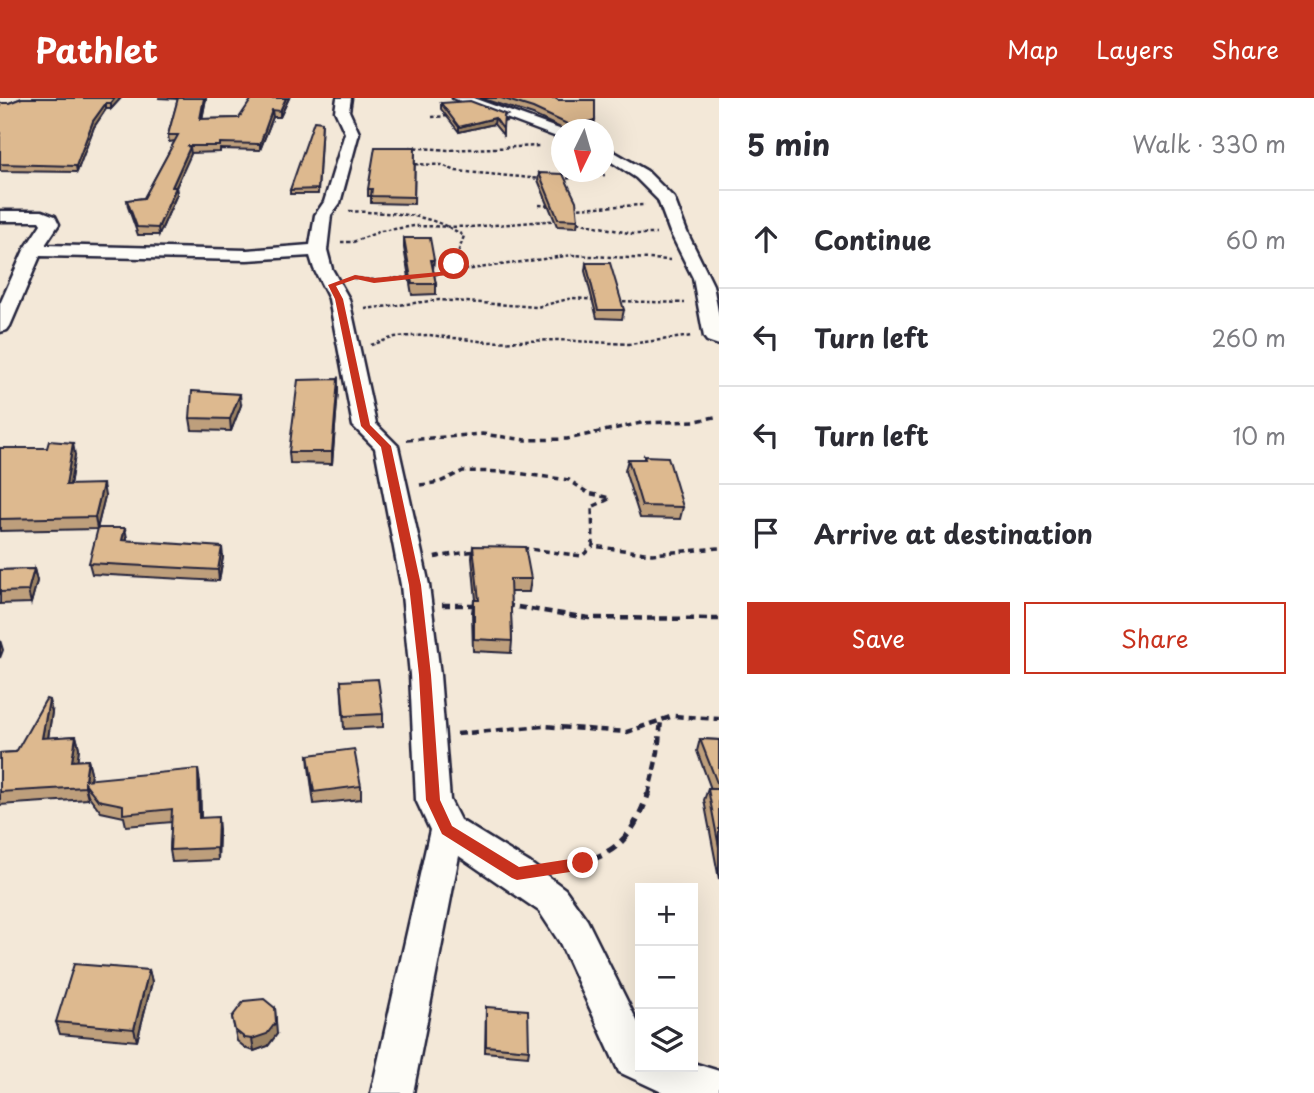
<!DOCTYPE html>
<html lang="en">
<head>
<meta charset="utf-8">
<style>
	:root { --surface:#fff; --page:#f2f2f3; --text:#2b2b33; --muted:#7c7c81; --line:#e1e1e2; --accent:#c8321e }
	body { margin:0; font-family:"Playpen Sans",sans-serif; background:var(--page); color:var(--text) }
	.controls { position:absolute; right:21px; bottom:21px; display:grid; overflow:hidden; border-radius:0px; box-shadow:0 7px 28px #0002 }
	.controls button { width:63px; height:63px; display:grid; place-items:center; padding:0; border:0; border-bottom:2px solid var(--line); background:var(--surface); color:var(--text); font:35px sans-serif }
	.compass { position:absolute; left:551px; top:21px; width:63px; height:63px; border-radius:50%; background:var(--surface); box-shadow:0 7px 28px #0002; rotate:185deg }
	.stop { position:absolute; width:21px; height:21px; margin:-16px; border:5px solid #c8321e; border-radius:50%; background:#fff }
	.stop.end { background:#c8321e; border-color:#fff; box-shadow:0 2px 7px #0008 }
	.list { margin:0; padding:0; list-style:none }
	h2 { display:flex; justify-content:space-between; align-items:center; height:91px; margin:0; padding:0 28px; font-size:30px }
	h2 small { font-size:23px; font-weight:400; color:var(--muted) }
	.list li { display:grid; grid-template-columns:46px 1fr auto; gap:21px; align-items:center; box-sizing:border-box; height:98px; padding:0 28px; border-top:2px solid var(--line) }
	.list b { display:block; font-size:26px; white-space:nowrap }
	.list em { font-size:23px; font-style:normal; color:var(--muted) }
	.actions { display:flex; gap:14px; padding:21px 28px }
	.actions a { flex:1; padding:16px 0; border:2px solid var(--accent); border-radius:0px; text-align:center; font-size:24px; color:var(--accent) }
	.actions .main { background:var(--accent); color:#fff }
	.icon { flex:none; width:38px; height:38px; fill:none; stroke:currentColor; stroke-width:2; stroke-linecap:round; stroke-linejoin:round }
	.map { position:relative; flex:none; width:719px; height:995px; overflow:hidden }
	header { display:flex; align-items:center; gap:42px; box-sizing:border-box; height:98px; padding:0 35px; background:var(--accent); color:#fff }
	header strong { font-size:33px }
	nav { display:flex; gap:38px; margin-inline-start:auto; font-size:24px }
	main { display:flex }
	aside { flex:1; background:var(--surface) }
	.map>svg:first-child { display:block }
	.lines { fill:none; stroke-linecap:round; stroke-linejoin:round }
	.minor-casing { stroke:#22223b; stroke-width:5 }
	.path-far3 { stroke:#22223b; stroke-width:2.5; stroke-dasharray:3.5 2.5; stroke-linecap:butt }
	.path-far2 { stroke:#22223b; stroke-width:3.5; stroke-dasharray:6 4.5; stroke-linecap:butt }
	.path-far1 { stroke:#22223b; stroke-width:4.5; stroke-dasharray:8 5; stroke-linecap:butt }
	.path { stroke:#22223b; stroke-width:6; stroke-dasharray:10 7; stroke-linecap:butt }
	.minor { fill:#fdfcf7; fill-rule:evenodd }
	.wall { fill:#be9f7b; stroke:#22223b; stroke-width:2 }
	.shaded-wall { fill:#9b8264; stroke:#22223b; stroke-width:2 }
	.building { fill:#ddb98f; stroke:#22223b; stroke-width:2 }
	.route { fill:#c8321e }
</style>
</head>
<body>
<header>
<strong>Pathlet</strong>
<nav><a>Map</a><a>Layers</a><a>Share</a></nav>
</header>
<main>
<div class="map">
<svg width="719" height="995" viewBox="0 0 719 995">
	<rect width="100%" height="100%" fill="#f3e8d8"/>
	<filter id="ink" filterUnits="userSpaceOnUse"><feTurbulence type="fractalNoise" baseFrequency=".0143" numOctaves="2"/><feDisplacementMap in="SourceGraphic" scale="14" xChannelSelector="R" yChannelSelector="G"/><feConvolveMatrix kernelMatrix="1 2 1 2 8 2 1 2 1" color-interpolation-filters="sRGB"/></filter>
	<g filter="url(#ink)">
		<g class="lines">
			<defs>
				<g id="minor">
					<polygon points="337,0 351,0 349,13 359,35 340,105 331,117 327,152 332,171 349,201 376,326 398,348 429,487 440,577 450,702 460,722 530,765 565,791 587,822 640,929 640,969 693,969 693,965 719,973 719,995 664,995 619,974 560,845 539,813 459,758 413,995 371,995 430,732 416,702 410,577 401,487 375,350 353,328 329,201 314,171 310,158 247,162 40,158 10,228 7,232 0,234 0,206 24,152 41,126 39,123 0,123 0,113 42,113 55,118 59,126 45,147 247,152 310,147 315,117 324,104 345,35 335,13"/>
					<polygon points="453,0 473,0 562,32 562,41"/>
					<polygon points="604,48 647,73 674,100 687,134 713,187 719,219 719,247 707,243 704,239 693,180 670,134 658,102 636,80 604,59"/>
				</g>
			</defs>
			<use href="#minor" class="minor-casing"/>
			<g class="path-far3">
				<polyline points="432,19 450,18"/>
				<polyline points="409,49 448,52 540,48"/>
				<polyline points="409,66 442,67 456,73 542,81"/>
				<polyline points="561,81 605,77"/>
				<polyline points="539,107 554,108"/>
				<polyline points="573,110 645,107"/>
				<path d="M349 113C394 116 425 113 464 138L454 166V175"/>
				<polyline points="572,123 633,136 656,136"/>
				<polyline points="341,144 353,144 381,133 414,128 470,129 560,122"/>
				<polyline points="429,177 572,157 670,162"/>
				<polyline points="353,180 374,182 413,179"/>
				<polyline points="617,203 685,205"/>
				<polyline points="365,211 439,202 537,209 572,200 598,202"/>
				<polyline points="371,247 395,239 429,237 488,244 558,242 629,246 692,238"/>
			</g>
			<g class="path-far2">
				<polyline points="407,342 482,336 526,342 567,341 641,325 696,323 719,318"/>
				<polyline points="420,387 440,384 463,373 508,374 569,382 588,395 610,400"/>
				<polyline points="609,401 592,409 593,448 652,456 719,450"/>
				<polyline points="522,450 582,458 593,448"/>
				<polyline points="435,459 475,453"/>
			</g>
			<g class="path-far1">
				<polyline points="435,459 440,458"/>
				<polyline points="442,507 479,507"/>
				<polyline points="505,507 589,520 719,521"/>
				<polyline points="457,636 543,628 627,634 673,618 719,621"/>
				<polyline points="648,697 658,654 661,622"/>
			</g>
			<path class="path" d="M559 769C610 761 631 745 648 696"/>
			<use href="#minor" class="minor"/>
		</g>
		<g class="wall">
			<polygon points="22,0 121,0 111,11 106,11 94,29 77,74 0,73 0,5 9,5"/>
			<polygon points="158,0 206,0 202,21 239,20 289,0 280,19 273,19 260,52 220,51 220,54 190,55 176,89 177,96 159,137 138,137 128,109 127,102 144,100 175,43 169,44 168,37 178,1"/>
			<polygon points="480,0 555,0 594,28 585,30 585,32 565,32 533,17"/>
			<polygon points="441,5 507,23 503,24 503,37 494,26 459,34 441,11"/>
			<polygon points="322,24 318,96 290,96 290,92"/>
			<polygon points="415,49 414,106 371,105 371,98 368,98 368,91"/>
			<polygon points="539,75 578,122 577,129 557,128 538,82"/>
			<polygon points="404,140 434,162 433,172 436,186 436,196 412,197 404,150"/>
			<polygon points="586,165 624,212 622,221 597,220 585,173"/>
			<polygon points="338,281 338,292 332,366 290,365 289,354"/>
			<polygon points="241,307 231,333 192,332 190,320"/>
			<polygon points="0,350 75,357 70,387 105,398 97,431 0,433"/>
			<polygon points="644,358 683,409 680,421 640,420 625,373 628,361 644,361"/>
			<polygon points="127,440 127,443 223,459 219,483 92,476 89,465"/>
			<polygon points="473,448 531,481 529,494 510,494 512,543 511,555 473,553 472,514 474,502 476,502 472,460"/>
			<polygon points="34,471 37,483 31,505 0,506 0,472"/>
			<polygon points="341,583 383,616 383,629 344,631"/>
			<polygon points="52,614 48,640 76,638 79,650 77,663 88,662 91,674 90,682 200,684 201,720 219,731 218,762 172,764 170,752 172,724 126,728 124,719 101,714 88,697 88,701 0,707 0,655 16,654"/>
			<polygon points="700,641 719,642 719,781 704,702 708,691 711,691 697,653"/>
			<polygon points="308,657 361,688 361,701 314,706 309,669"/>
			<polygon points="149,872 152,884 137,943 60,936 56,924"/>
			<polygon points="486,909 529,952 528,958 485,954"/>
			<polygon points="232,919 277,936 268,948 254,953 247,951 237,943"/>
		</g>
		<g class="shaded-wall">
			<polygon points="115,0 121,0 111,11 111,5"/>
			<polygon points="204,0 206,0 201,27 200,21"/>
			<polygon points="286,0 289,0 280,19 280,13"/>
			<polygon points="106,5 106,11 94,29 77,74 76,68 93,23"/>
			<polygon points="272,12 273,19 260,52 260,46"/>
			<polygon points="495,20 494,26 459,34 459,29"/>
			<polygon points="595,22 594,28 583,32 586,24"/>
			<polygon points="190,49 191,56 173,96 172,89"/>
			<polygon points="176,89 177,96 159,137 158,130"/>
			<polygon points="338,281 338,292 332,366 332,354"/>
			<polygon points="240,296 241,307 231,333 230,321"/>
			<polygon points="73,345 75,357 68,398 66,387"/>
			<polygon points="103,386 105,398 97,431 95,419"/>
			<polygon points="125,430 127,440 124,453 122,442"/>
			<polygon points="222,449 223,459 219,483 218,472"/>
			<polygon points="34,471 37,483 31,505 28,493"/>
			<polygon points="0,542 3,552 0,560"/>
			<polygon points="49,602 52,614 46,653 42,640"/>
			<polygon points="76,638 79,650 76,676 72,663"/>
			<polygon points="88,662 91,674 89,690 85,682"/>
			<polygon points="198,671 200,684 201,732 199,720"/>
			<polygon points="85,685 88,697 88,701 85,689"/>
			<polygon points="218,719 219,731 218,762 217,750"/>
			<polygon points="149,872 152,884 137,943 134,931"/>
			<polygon points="275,910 277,936 268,948 254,953 252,941"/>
		</g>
		<g class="building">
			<polygon points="22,0 115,0 111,5 106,5 93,23 76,68 0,66 0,5 9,5"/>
			<polygon points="178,0 204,0 200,21 239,20 251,2 251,0 286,0 280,13 272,12 260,46 220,45 220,48 187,48 190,49 172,89 176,89 158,130 137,129 127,102 144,100 178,37 168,37"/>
			<polygon points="501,0 555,0 558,2 595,2 595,22 586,24 583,32 580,32 533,10"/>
			<polygon points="470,3 507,17 504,18 503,31 495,20 459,29 441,5"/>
			<polygon points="314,23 322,24 318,91 290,92"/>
			<polygon points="375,49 415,49 414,99 371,98 372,91 368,91"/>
			<polygon points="539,75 563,76 576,103 578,122 558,121"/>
			<polygon points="404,140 430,140 434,162 431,162 436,186 412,186"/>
			<polygon points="586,165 610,165 624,212 598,212"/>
			<polygon points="338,281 332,354 289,354 298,282"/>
			<polygon points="192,293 240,296 230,321 190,320"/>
			<polygon points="49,343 73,345 66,387 103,386 95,419 0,421 0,350 47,350"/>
			<polygon points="644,358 668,359 683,409 642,408 628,361 645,361"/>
			<polygon points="98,430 125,430 122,442 222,449 218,472 89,465"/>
			<polygon points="473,448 525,449 531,481 510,481 512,543 474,541 474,502 479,502"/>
			<polygon points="34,471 28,493 0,494 0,472"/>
			<polygon points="378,581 383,616 344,618 341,583"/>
			<polygon points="46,601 49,602 42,640 76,638 72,663 88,662 85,682 198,671 199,720 218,719 217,750 170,752 172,711 123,716 123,707 98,702 85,685 85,689 0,694 0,655 16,654"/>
			<polygon points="700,641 719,642 719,690"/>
			<polygon points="354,651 361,688 314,694 308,657"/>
			<polygon points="708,691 719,691 719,749"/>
			<polygon points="74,866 149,872 134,931 56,924"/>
			<polygon points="264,901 275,910 276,924 267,936 252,941 245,940 235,932 232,919 244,903"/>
			<polygon points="486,909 528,912 529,952 486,948"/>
		</g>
	</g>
	<polygon class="route" points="451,164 457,166 457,176 374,185 356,181 336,188 343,201 370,327 391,348 421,487 431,577 440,702 452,728 519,769 583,759 591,765 583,772 517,782 512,780 442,736 426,702 419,577 409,487 381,349 361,328 335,201 328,187 355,177 374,180 450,173"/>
</svg>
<div class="controls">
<button>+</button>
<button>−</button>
<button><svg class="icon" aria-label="layers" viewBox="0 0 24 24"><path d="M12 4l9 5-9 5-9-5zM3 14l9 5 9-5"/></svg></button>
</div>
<svg class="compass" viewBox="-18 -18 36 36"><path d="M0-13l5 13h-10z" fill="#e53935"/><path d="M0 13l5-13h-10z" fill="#7c7c81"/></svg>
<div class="stop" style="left:454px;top:166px"></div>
<div class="stop end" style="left:583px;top:765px"></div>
</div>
<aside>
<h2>5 min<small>Walk · 330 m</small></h2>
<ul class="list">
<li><svg class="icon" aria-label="ahead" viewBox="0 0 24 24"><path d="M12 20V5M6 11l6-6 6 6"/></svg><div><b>Continue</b></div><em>60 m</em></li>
<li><svg class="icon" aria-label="left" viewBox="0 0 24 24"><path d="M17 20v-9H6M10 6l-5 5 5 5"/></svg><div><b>Turn left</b></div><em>260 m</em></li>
<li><svg class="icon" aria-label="left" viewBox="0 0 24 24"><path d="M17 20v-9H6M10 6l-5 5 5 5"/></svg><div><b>Turn left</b></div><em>10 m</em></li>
<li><svg class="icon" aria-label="arrive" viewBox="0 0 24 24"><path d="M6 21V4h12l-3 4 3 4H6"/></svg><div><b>Arrive at destination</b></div></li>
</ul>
<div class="actions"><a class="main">Save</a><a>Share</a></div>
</aside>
</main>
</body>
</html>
